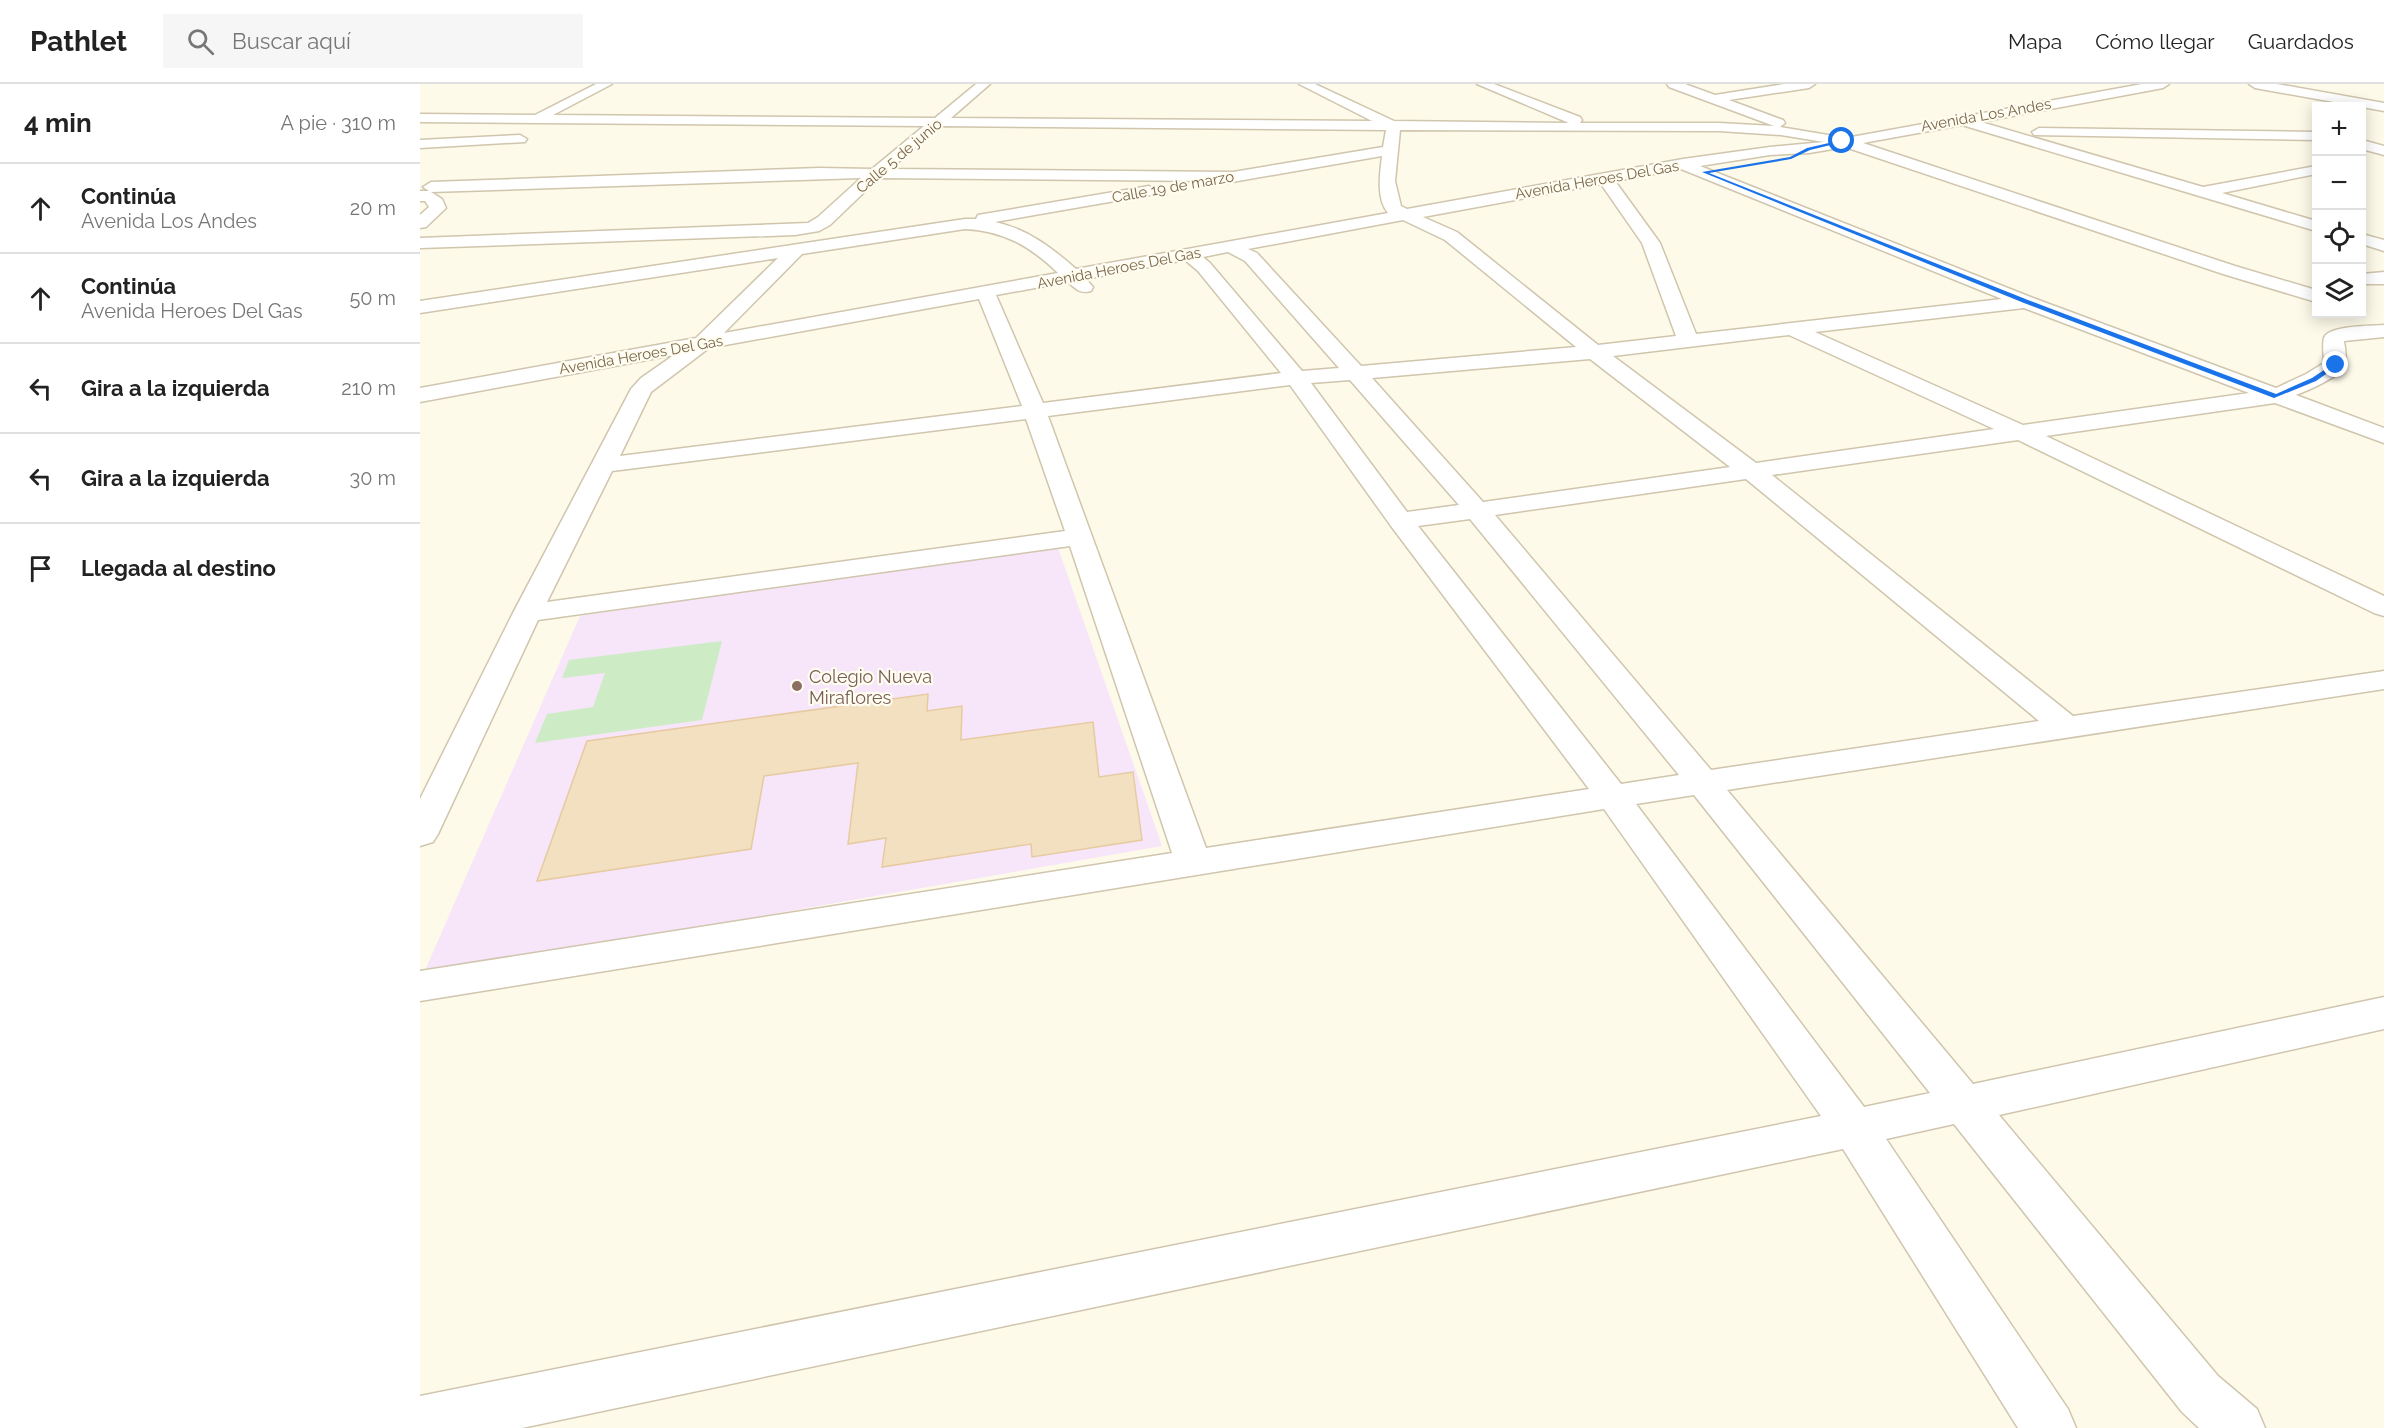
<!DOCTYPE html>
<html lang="es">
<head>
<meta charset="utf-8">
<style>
	:root { --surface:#fff; --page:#f6f6f6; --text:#222; --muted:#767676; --line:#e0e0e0 }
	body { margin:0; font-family:Raleway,sans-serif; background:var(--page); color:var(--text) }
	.controls { position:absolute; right:18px; top:18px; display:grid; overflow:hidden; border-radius:0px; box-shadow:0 3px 15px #0003 }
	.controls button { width:54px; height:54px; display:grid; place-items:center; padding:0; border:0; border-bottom:2px solid var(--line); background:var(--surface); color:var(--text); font:30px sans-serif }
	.stop { position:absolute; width:18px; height:18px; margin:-14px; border:4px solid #1a73e8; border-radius:50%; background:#fff }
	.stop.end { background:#1a73e8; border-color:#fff; box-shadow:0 2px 6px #0008 }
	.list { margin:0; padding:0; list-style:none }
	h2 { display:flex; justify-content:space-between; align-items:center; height:78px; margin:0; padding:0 24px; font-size:26px }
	h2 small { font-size:20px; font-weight:400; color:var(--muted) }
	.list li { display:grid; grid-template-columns:39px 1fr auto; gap:18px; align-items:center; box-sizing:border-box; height:90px; padding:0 24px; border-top:2px solid var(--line) }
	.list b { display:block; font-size:22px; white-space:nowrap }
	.list p { margin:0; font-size:20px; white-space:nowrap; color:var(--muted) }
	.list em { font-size:20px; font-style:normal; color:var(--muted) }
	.icon { flex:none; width:33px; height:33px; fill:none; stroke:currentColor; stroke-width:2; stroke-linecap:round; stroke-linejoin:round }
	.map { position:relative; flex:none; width:1964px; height:1344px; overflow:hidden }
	header { display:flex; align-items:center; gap:36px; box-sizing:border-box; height:84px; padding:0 30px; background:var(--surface); border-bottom:2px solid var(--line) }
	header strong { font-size:28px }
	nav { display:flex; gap:33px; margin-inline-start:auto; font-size:21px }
	.search { width:420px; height:54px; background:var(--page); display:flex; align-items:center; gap:15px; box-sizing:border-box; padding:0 21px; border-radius:0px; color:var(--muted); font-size:22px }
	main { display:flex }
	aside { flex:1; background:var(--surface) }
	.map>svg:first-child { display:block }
	.education { fill:#f7e5fa }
	.green { fill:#cdecc6 }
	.building { fill:#f3e0c0; stroke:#e6caa0; stroke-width:1.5 }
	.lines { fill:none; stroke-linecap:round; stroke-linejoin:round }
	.minor-casing { stroke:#d0c5ad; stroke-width:3 }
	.minor { fill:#fff; fill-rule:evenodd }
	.route { fill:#1a73e8 }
	.education-dot { fill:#8d6e63; stroke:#fffcf0; stroke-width:2 }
	.labels { text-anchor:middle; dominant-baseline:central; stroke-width:4.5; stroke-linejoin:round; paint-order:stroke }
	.far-street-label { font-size:15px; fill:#79664b; stroke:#fffcf0 }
	.education-label { font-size:18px; fill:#785e54; stroke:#fffcf0; text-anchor:start }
</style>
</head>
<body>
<header>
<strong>Pathlet</strong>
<div class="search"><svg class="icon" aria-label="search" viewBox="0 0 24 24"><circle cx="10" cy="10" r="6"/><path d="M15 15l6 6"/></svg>Buscar aquí</div>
<nav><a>Mapa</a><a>Cómo llegar</a><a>Guardados</a></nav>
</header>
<main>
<aside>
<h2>4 min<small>A pie · 310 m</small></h2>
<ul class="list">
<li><svg class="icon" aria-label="ahead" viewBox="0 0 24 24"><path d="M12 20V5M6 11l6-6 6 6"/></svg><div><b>Continúa</b><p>Avenida Los Andes</p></div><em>20 m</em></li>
<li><svg class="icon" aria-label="ahead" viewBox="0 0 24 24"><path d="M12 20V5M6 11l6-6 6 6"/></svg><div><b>Continúa</b><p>Avenida Heroes Del Gas</p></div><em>50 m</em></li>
<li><svg class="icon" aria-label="left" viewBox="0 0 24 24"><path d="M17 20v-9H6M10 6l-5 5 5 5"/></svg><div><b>Gira a la izquierda</b></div><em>210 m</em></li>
<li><svg class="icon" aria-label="left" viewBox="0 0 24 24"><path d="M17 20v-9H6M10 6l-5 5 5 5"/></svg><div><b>Gira a la izquierda</b></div><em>30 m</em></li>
<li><svg class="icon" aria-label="arrive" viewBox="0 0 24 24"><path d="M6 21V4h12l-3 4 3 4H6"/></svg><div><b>Llegada al destino</b></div></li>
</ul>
</aside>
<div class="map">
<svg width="1964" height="1344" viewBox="0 0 1964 1344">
	<rect width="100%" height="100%" fill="#fdfae9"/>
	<polygon class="education" points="637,461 742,762 3,891 160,532"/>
	<polygon class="green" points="302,557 282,636 115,659 127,630 173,623 185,589 142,594 149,576"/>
	<polygon class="building" points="508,610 507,627 542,622 541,656 673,638 679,693 713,688 722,756 612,773 611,760 462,783 466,754 428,760 438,679 344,692 331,765 117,797 167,657"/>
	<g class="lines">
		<defs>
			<g id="minor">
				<path d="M176 0H192L133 31 515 34 556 0H570L531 34 952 37 879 0H895L974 37 1149 39 1057 0H1074L1160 33 1162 36 1160 39H1299L1354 42 1249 3 1247 0H1265L1295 11 1364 0H1395L1389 4 1309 16 1363 36 1365 39 1360 43 1426 54 1722 0H1749L1743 4 1561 38 1783 103 1896 82V90L1802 109 1896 137V147L1542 41 1443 59 1815 182 1896 206V218L1803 190 1425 63 1389 69 1350 71 1280 82 1613 214 1856 304 1886 290 1904 279C1904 272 1902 261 1904 254 1908 241 1952 242 1964 241V253L1924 257C1925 264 1927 275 1925 281 1922 292 1886 307 1876 311L1964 344V359L1855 319 1626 352 1964 512V532L1954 529 1598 356 1352 391 1653 632 1964 587V605L1307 706 1553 1000 1964 913V945L1579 1031 1798 1292 1837 1325 1845 1344H1779L1762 1328 1534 1040 1466 1055 1648 1325 1656 1344H1598L1423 1065 102 1344H0V1312L1401 1032 1184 725 0 917V887L752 769 650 462 118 536 18 750 13 758 0 762V715L93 529 211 305 221 294 254 271 0 318V304L276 254 358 174 0 229V217L545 135H556L558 131 564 130 729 102 737 107 735 110 575 138C608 145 632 164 656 185L968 129C956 115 960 89 962 72L795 101 788 97 459 94 410 141 399 147 375 151 0 164V154L388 139 398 133 441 94 11 108 22 115 26 124 6 143 0 144V131L9 123 5 117H0V107H9L3 103 11 98 399 84 452 85 504 42 0 38V30L115 31ZM521 42 966 46 963 63 813 88 470 85ZM980 46 1299 47 1361 51 1404 58 1350 63 1263 75 987 125 981 122 975 97ZM1261 85 1582 215 1276 250 1240 159 1195 97ZM1181 100 1222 159 1256 252 1178 261 1037 148 1003 133ZM983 136 1025 156 1156 263 941 282 837 169 828 165ZM545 145C584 147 610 162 638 189L304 249 382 170ZM808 168 825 177 919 284 882 287 790 179 783 173ZM765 176 778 187 861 289 623 319 576 211 648 198C656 205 660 210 671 207L673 203 666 195ZM559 215 602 322 200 372 231 308 289 264ZM1604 224 1829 309 1603 341 1395 248ZM1369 251 1574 345 1336 379 1193 272ZM1170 275 1310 383 1063 418 952 294ZM930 296 1039 421 987 428 891 299ZM870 301 971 442 1169 705 786 764 628 332ZM606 335 645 447 127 518 192 387ZM1326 395 1619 637 1291 686 1075 431ZM1050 435 1259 691 1201 700 998 442ZM1274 711 1510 1009 1444 1023 1216 720Z"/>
				<polygon points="1829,0 1857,0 1964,19 1964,27 1835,4"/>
				<polygon points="1619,44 1896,48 1896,56 1614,51 1612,48"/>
				<polygon points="100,51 107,55 105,58 0,64 0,56"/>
				<polygon points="1942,56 1964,62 1964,71 1942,65"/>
				<polygon points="1942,150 1964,156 1964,167 1942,160"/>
				<polygon points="1964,188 1964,200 1942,200 1942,190"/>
			</g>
		</defs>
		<use href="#minor" class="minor-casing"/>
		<use href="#minor" class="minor"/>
	</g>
	<polygon class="route" points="1422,56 1423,58 1390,66 1371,75 1289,89 1608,216 1856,310 1892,294 1913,280 1919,281 1896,297 1854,314 1604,219 1282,88 1370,73 1387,64"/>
	<circle class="education-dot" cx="377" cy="602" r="6"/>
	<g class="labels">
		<g class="far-street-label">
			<text transform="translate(1566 31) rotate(-10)">Avenida Los Andes</text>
			<text transform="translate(479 72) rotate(-40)">Calle 5 de junio</text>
			<text transform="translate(1177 96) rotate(-10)">Avenida Heroes Del Gas</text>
			<text transform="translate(753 103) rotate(-10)">Calle 19 de marzo</text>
			<text transform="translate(699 184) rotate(-11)">Avenida Heroes Del Gas</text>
			<text transform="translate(221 271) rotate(-10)">Avenida Heroes Del Gas</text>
		</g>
		<g class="education-label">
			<text x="389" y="592">Colegio Nueva<tspan x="389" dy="21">Miraflores</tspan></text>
		</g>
	</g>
</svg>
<div class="controls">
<button>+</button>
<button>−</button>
<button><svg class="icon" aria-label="locate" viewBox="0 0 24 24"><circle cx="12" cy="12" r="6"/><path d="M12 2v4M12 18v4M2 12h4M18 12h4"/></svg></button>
<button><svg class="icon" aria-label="layers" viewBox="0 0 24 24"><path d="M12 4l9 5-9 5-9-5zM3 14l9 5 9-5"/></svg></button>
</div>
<div class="stop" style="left:1422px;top:57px"></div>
<div class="stop end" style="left:1916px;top:281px"></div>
</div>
</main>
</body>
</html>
